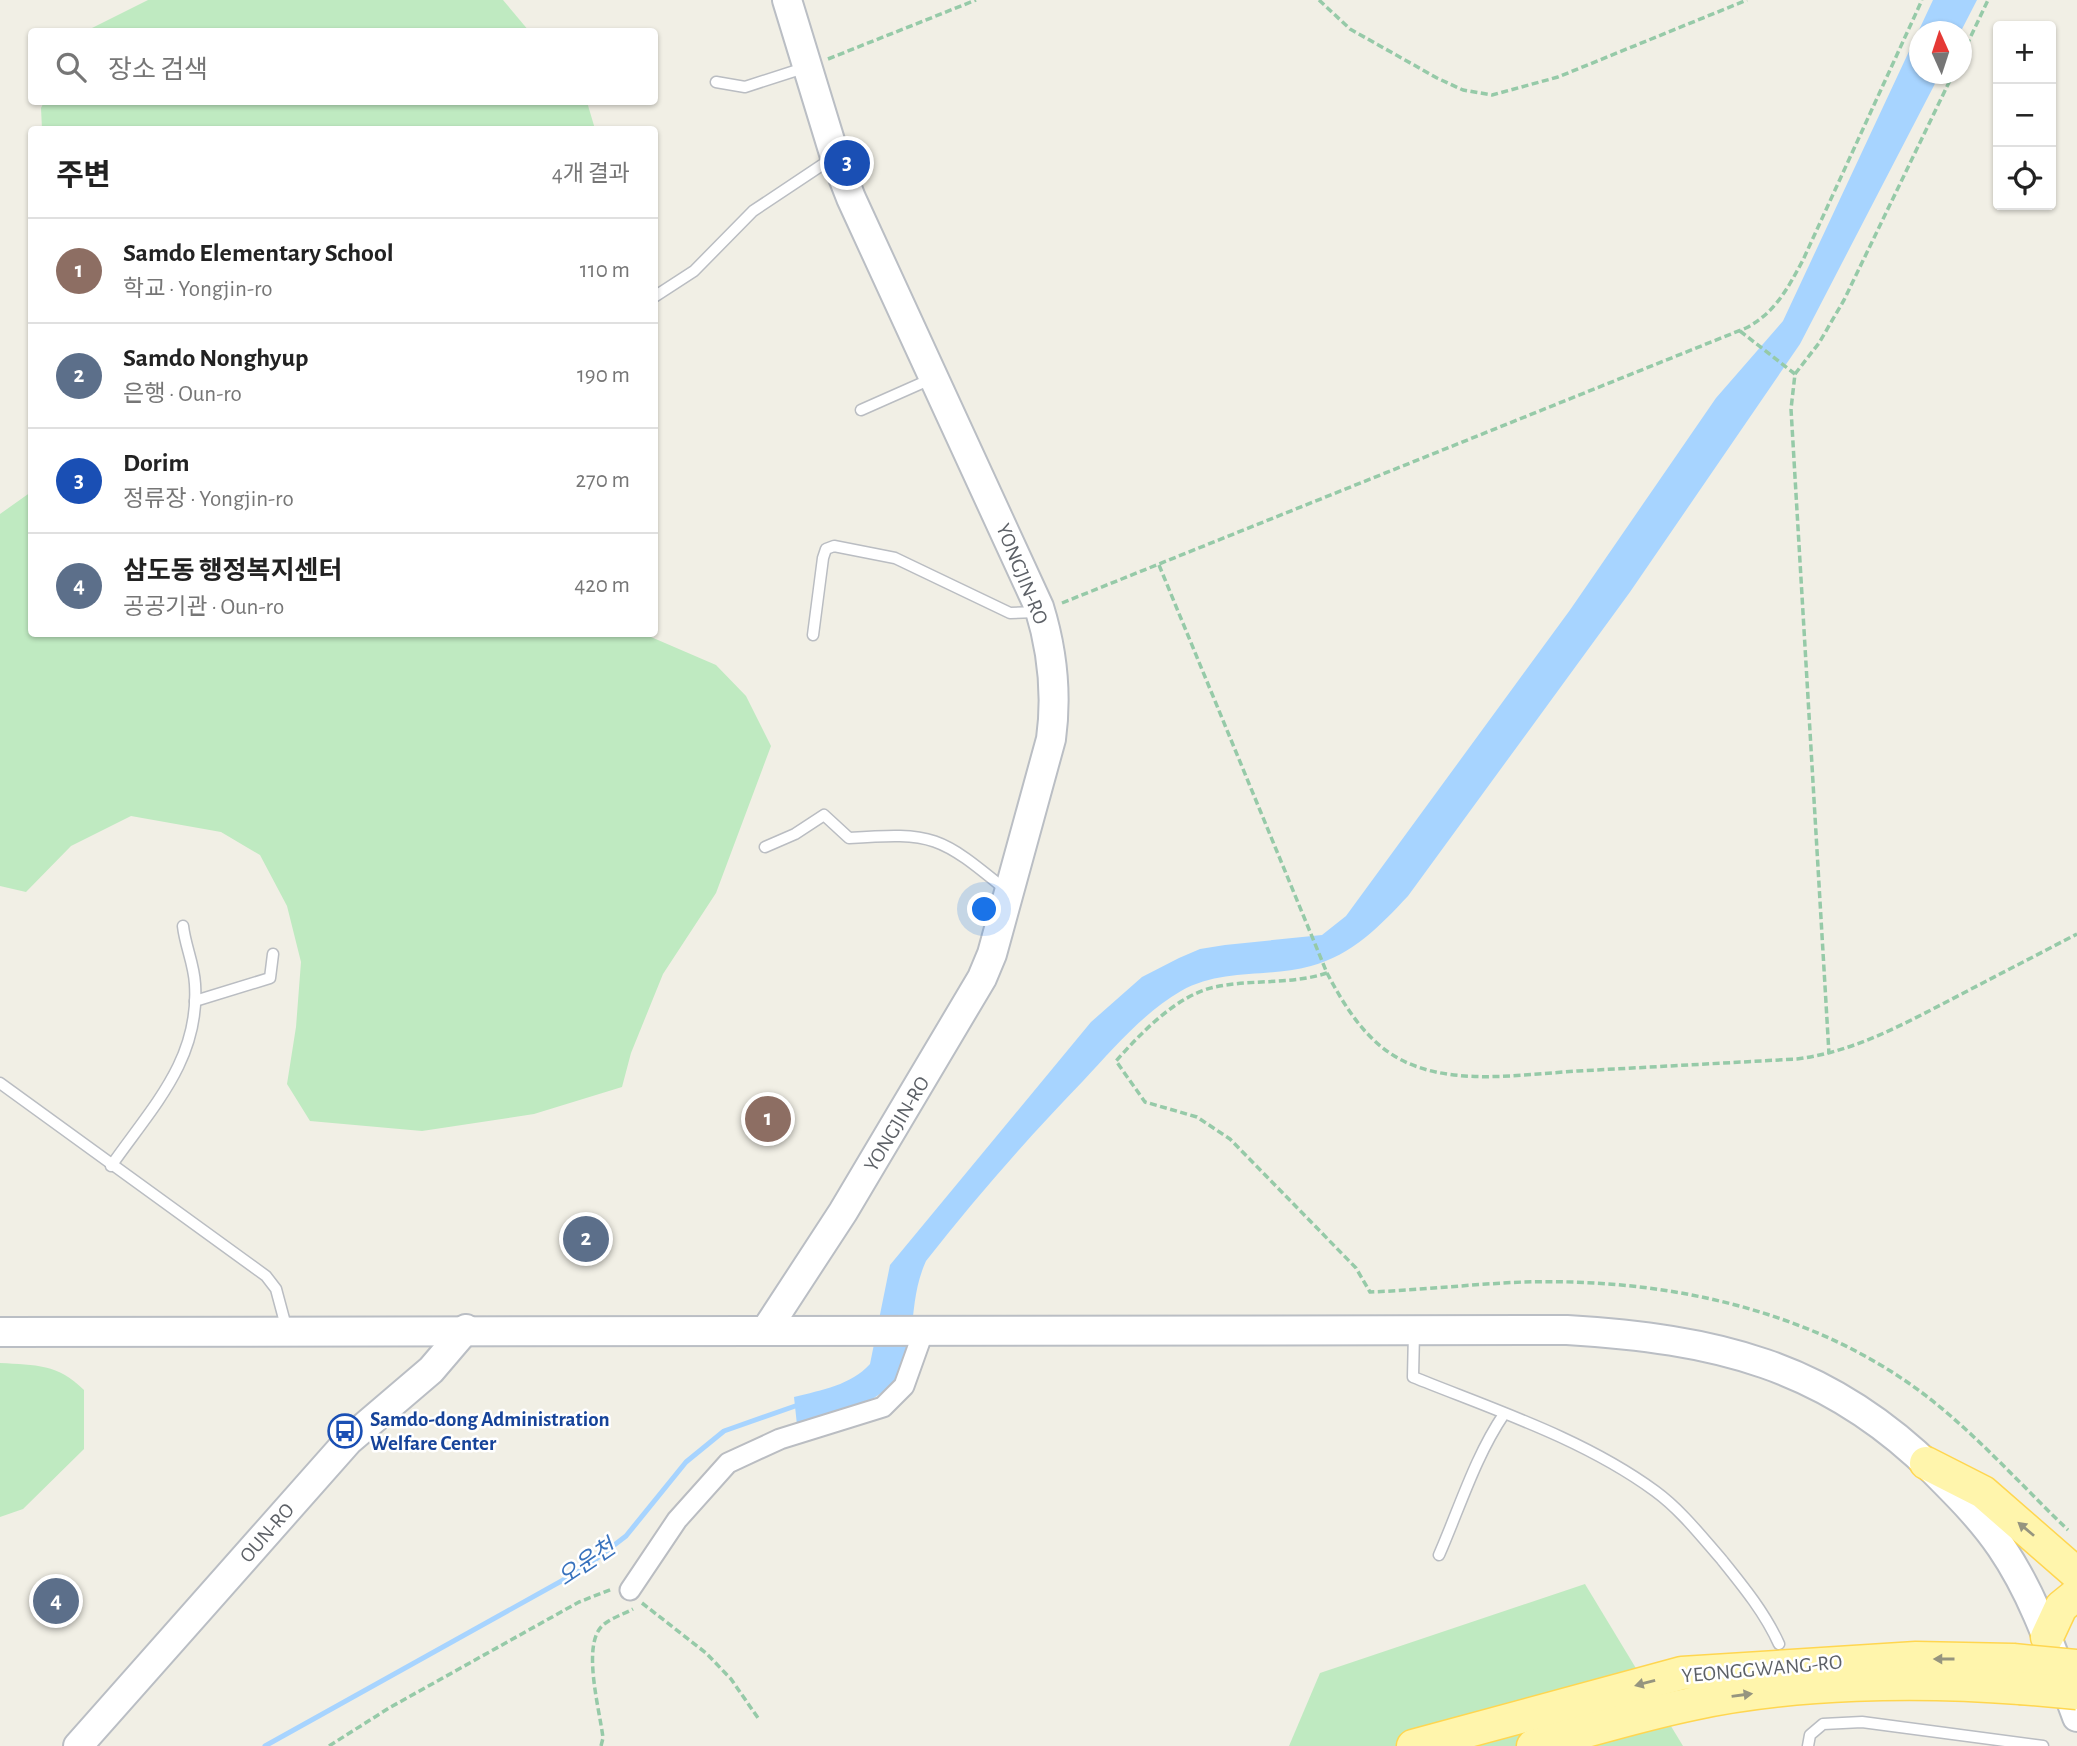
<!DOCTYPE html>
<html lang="ko">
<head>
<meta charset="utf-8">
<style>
	:root { --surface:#fff; --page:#f6f6f6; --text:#222; --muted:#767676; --line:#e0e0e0; --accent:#1a73e8 }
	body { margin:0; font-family:"Alegreya Sans","Noto Sans KR",sans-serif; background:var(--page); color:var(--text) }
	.controls { position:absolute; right:21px; top:21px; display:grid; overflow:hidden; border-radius:7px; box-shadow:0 2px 5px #0004 }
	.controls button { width:63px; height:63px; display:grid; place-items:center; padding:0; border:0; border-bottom:2px solid var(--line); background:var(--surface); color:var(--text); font:35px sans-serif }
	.compass { position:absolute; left:1909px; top:21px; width:63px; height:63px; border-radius:50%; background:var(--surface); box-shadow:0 2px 5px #0004; rotate:357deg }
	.you { position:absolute; left:985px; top:910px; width:24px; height:24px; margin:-18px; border:5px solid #fff; border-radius:50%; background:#1a73e8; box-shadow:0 0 0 10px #1a73e833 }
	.badge { display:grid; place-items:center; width:46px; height:46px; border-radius:50%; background:var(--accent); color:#fff; font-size:23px; font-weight:700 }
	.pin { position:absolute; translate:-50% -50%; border:4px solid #fff; box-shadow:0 2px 7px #0006 }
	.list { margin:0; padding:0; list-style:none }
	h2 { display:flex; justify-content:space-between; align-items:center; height:91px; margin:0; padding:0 28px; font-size:30px }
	h2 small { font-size:23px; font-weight:400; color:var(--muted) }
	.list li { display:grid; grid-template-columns:46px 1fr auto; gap:21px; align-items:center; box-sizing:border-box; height:105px; padding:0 28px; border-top:2px solid var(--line) }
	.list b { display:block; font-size:26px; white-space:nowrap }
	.list p { margin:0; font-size:23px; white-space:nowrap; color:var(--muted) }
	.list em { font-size:23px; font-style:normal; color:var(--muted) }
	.icon { flex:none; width:38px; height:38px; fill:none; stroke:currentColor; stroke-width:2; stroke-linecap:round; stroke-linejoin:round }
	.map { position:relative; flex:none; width:2077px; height:1746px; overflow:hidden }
	.search { position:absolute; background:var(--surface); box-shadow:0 2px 5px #0004; left:28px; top:28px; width:630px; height:77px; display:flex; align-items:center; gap:18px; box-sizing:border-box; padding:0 24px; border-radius:7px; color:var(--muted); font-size:26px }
	.panel { position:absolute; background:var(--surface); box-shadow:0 2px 5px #0004; left:28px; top:126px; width:630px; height:511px; border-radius:7px }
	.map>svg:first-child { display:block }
	.green { fill:#bfeac1 }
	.water { fill:#a7d4ff }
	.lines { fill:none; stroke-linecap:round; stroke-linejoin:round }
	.stream { stroke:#a7d4ff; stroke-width:5 }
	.lane-casing { stroke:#babdc2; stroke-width:13 }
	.street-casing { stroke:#babdc2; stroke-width:23 }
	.secondary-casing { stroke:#babec4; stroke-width:32 }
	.primary-casing { stroke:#ffd650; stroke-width:35 }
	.path { stroke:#96caa8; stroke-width:3.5; stroke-dasharray:7 3.5; stroke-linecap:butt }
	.lane { stroke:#fff; stroke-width:10 }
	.street { stroke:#fff; stroke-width:19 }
	.secondary { stroke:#fff; stroke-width:28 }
	.primary { stroke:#fff5ac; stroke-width:32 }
	.primary-bridge-casing { stroke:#ffd650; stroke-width:35; stroke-linecap:butt }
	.primary-bridge { stroke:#fff5ac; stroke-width:32 }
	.oneway { fill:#96957f }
	.labels { text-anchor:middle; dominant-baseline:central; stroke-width:5; stroke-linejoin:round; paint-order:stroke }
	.street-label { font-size:21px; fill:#5d6167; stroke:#fff }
	.transit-label { font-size:21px; font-weight:bold; fill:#164399; stroke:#fff; text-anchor:start }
	.water-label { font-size:23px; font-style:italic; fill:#3872bd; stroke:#fff }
</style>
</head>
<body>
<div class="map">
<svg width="2077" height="1746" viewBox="0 0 2077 1746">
	<rect width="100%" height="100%" fill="#f1efe5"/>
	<g class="green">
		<polygon points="148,0 503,0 529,31 86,31"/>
		<polygon points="44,102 587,102 595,129 42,129 41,108"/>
		<polygon points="31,492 32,634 644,634 716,665 746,696 771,746 716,893 663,974 631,1053 622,1087 534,1114 422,1131 310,1121 287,1084 296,1027 301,962 287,906 260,855 221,832 131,816 71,846 26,892 0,886 0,514"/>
		<path d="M0 1363C36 1365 58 1364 84 1390V1449L23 1509 0 1517Z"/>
		<polygon points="1585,1584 1683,1746 1289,1746 1320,1673"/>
	</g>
	<path class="water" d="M1933 0H1977L1961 31 1920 32V74H1940L1800 344 1630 592 1408 896C1380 926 1352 955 1311 966 1267 978 1222 968 1181 991 1143 1013 1113 1049 1083 1081 1028 1138 975 1198 926 1261 915 1285 914 1309 911 1335 904 1403 852 1408 797 1425L794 1397C822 1390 851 1385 870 1364L890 1265 1091 1022 1142 977 1179 958 1200 949 1225 945 1322 935 1346 916 1570 610 1716 398 1783 321Z"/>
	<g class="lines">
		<polyline class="stream" points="265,1746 583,1569 626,1536 686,1462 724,1431 801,1404"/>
		<defs>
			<g id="lane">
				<polyline points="716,82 745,87 807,67"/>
				<polyline points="654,297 694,271 753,211 834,157"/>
				<polyline points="861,410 931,379"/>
				<polyline points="813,635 823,558 826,549 834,546 895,558 1010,613 1037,612"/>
				<path d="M765 847 795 834 824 815 849 838C934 832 940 836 1006 890"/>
				<polyline points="195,1001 270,978 273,954"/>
				<polyline points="0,1083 266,1276 276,1289 287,1330"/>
				<path d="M111 1166C152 1107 200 1060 195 984 194 964 185 945 183 926"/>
				<path d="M1414 1332 1413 1377C1495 1410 1584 1439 1655 1491 1681 1510 1701 1536 1722 1560 1743 1586 1765 1613 1779 1644"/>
				<path d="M1439 1555C1460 1507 1475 1457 1504 1414"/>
				<polyline points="1808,1746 1810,1735 1823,1724 1862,1722 2043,1746"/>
			</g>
			<polyline id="street" points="630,1590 677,1520 728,1463 780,1439 883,1407 904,1386 924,1330"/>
			<g id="secondary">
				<path d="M766 1330 843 1212 982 978 992 954 1051 739C1057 695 1052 649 1039 607L851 198 835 157 787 0"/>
				<path d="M0 1332 1567 1330C1714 1339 1826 1364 1934 1471 1958 1495 1982 1519 2001 1547 2036 1598 2055 1659 2077 1717"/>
				<polyline points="78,1746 349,1440 431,1370 466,1329"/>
			</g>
			<g id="primary">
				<polyline points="1926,1463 1983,1492 2077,1574"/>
				<polyline points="2047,1637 2061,1607 2077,1594"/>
				<polyline points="1413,1746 1682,1673 1916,1658 2013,1660"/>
				<path d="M1533 1746C1586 1731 1639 1715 1692 1704 1795 1682 1916 1680 2020 1688"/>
			</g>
		</defs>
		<use href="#lane" class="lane-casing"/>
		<use href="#street" class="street-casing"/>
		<use href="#secondary" class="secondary-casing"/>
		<use href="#primary" class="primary-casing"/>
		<g class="path">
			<polyline points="1319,0 1350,29 1437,78 1463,90 1492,95 1558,77 1747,0"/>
			<polyline points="1962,55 1988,0"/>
			<polyline points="828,59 976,0"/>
			<polyline points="1740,331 1795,374 1791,409 1829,1054"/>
			<polyline points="1795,374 1819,343 1844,300 1953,74"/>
			<path d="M1159 565 1327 973C1348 1013 1373 1052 1418 1067 1466 1084 1527 1074 1578 1071 1651 1067 1724 1063 1797 1059 1853 1052 1902 1025 1952 999 1994 977 2035 956 2077 934"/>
			<path d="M1062 603 1746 328C1775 313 1788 288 1803 260L1922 0"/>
			<path d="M1327 973C1291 985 1252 979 1215 987 1177 995 1141 1033 1116 1061L1145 1102 1197 1117 1230 1139 1356 1268 1370 1292C1422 1290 1473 1284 1524 1282 1664 1278 1812 1309 1925 1395 1977 1435 2021 1485 2068 1530"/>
			<polyline points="642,1603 706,1653 731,1679 758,1718"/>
			<polyline points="329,1746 389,1708 579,1602 612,1589"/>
			<path d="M601 1746 603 1738C600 1711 581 1644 603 1625 611 1618 624 1614 633 1609"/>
		</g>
		<use href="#lane" class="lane"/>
		<use href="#street" class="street"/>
		<use href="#secondary" class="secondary"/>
		<use href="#primary" class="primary"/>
		<defs>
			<g id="primary-bridge">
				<polyline points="2013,1660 2077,1666"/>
				<polyline points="2020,1688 2077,1693"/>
			</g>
		</defs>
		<use href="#primary-bridge" class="primary-bridge-casing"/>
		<use href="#primary-bridge" class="primary-bridge"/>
	</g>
	<defs><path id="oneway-solid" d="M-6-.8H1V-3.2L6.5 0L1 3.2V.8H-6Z" transform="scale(1.75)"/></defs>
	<g class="oneway">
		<use href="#oneway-solid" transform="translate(2026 1529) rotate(-140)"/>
		<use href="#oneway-solid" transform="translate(1944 1659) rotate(180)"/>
		<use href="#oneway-solid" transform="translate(1645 1683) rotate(165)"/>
		<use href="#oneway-solid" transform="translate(1742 1695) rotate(-8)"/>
	</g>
	<defs>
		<symbol id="bus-ring" viewBox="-11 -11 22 22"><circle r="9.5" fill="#fff" stroke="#1a4fb4" stroke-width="1.5"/><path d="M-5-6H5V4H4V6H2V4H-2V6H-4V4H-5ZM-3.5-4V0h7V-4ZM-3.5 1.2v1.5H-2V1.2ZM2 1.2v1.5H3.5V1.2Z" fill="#1a4fb4"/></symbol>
	</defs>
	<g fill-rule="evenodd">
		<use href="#bus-ring" x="326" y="1412" width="38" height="38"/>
	</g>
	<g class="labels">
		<g class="street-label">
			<text transform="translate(1022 574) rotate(68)">YONGJIN-RO</text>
			<text transform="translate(897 1124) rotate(-59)">YONGJIN-RO</text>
			<text transform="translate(267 1533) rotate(-49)">OUN-RO</text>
			<text transform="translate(1762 1669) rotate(-5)">YEONGGWANG-RO</text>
		</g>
		<g class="transit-label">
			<text x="370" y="1419">Samdo-dong Administration<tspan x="370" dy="24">Welfare Center</tspan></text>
		</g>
		<g class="water-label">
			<text transform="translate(587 1563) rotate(-34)">오운천</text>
		</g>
	</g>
</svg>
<div class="controls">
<button>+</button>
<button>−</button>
<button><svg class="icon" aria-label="locate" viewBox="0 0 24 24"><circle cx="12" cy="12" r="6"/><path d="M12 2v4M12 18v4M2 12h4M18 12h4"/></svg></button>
</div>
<svg class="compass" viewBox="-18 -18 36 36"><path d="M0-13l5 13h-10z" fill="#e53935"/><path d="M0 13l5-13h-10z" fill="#767676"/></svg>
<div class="you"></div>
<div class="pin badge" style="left:768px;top:1119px;background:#8d6e63">1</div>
<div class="pin badge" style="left:586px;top:1239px;background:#5c6f8a">2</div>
<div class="pin badge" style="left:847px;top:163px;background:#1a4fb4">3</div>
<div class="pin badge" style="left:56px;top:1601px;background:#5c6f8a">4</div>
<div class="search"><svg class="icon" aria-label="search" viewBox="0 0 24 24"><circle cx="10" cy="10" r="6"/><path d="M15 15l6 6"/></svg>장소 검색</div>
<section class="panel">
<h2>주변<small>4개 결과</small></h2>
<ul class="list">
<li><span class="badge" style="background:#8d6e63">1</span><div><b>Samdo Elementary School</b><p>학교 · Yongjin-ro</p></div><em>110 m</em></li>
<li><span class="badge" style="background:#5c6f8a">2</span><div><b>Samdo Nonghyup</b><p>은행 · Oun-ro</p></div><em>190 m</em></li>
<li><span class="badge" style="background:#1a4fb4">3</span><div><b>Dorim</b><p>정류장 · Yongjin-ro</p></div><em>270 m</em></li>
<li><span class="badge" style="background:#5c6f8a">4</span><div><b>삼도동 행정복지센터</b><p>공공기관 · Oun-ro</p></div><em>420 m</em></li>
</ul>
</section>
</div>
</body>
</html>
